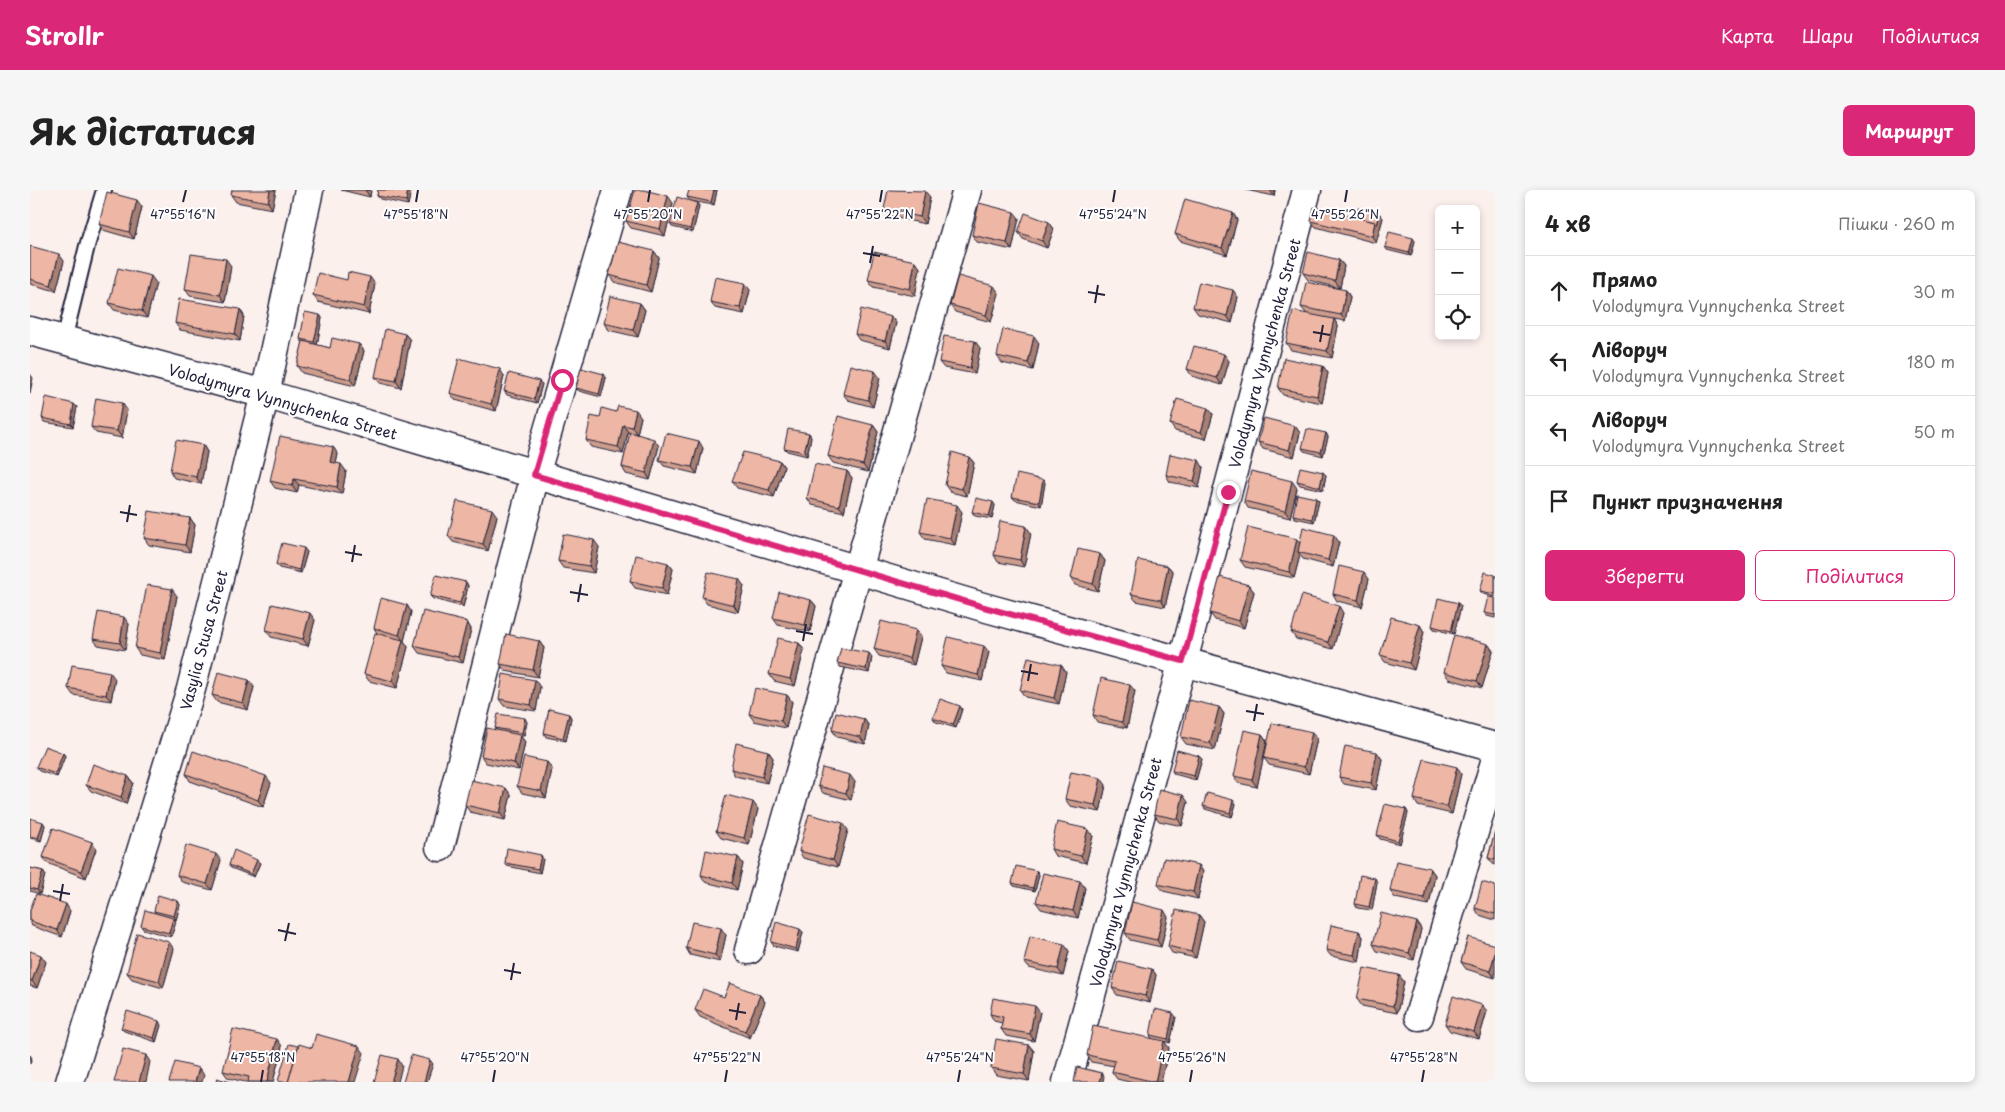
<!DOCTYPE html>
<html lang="uk">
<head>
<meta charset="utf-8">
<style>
	:root { --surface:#fff; --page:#f6f6f6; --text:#222; --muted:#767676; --line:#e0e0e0; --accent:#db2777 }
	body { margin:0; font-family:"Playpen Sans",sans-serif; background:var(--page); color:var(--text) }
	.controls { position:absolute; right:15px; top:15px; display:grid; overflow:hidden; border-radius:8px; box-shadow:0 2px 8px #0003 }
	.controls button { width:45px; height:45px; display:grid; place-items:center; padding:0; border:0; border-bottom:1px solid var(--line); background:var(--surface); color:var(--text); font:25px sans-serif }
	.stop { position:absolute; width:15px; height:15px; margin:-11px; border:4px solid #db2777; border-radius:50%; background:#fff }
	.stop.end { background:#db2777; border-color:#fff; box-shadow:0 1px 5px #0008 }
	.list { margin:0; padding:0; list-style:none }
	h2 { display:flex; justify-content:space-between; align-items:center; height:65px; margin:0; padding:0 20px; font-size:21px }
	h2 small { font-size:16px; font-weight:400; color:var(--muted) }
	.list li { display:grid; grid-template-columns:32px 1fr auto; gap:15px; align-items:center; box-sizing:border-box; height:70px; padding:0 20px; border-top:1px solid var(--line) }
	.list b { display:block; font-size:19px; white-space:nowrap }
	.list p { margin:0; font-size:16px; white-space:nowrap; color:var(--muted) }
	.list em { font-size:16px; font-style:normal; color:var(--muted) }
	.actions { display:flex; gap:10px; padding:15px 20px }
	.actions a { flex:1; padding:11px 0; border:1px solid var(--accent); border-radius:8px; text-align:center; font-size:18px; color:var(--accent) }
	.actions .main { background:var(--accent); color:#fff }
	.icon { flex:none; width:28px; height:28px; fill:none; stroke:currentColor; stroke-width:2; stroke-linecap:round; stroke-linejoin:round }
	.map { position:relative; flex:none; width:1465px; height:892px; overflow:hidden; border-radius:8px }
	header { display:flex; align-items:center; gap:30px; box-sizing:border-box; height:70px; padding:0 25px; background:var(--accent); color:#fff }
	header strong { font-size:24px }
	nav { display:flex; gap:28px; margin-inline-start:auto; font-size:18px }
	.intro { display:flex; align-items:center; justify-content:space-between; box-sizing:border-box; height:120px; padding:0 30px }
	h1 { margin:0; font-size:35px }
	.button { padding:12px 22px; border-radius:8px; background:var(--accent); color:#fff; font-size:18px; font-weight:700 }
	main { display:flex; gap:30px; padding:0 30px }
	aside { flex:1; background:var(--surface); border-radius:8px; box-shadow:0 2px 8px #0003 }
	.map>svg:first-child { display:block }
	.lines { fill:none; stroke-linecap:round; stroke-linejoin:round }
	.lane-casing { stroke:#22223b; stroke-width:18 }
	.street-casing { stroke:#22223b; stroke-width:31 }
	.secondary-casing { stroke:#22223b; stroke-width:31 }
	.lane { stroke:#fff; stroke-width:14 }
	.street { stroke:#fff; stroke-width:28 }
	.secondary { stroke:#fff; stroke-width:28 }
	.wall { fill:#cd9d8d; stroke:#22223b }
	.shaded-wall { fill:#a77f73; stroke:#22223b }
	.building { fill:#eeb6a4; stroke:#22223b }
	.route { stroke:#db2777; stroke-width:6 }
	.ticks { fill:none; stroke:#22223b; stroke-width:2 }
	.labels { text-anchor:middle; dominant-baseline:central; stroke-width:4; stroke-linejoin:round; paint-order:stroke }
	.street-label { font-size:15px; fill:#22223b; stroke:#fff }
	.ticks-label { font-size:12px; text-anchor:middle; fill:#22223b; stroke:#fff; stroke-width:4; stroke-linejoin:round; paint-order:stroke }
</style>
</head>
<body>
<header>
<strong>Strollr</strong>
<nav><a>Карта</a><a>Шари</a><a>Поділитися</a></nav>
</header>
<div class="intro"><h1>Як дістатися</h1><a class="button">Маршрут</a></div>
<main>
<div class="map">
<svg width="1465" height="892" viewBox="0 0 1465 892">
	<rect width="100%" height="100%" fill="#fcf0ed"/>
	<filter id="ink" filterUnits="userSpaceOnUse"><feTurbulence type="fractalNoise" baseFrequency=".02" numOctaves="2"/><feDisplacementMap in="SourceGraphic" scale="10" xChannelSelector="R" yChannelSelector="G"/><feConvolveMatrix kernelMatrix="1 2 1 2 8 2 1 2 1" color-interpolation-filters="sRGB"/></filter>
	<g filter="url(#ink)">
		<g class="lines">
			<defs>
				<polyline id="lane" points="34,150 57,56 74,0"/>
				<g id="street">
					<polyline points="0,141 235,204 953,417 1465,557"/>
					<polyline points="410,657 505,285 588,0"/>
					<polyline points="719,760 937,0"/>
					<polyline points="1389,826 1465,572"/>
					<polyline points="1037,892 1153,471 1277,0"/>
				</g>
				<polyline id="secondary" points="40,892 161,499 235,204 279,0"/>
			</defs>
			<use href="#lane" class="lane-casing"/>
			<use href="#street" class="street-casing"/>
			<use href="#secondary" class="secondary-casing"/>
			<use href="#lane" class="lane"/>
			<use href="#street" class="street"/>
			<use href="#secondary" class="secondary"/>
		</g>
		<g class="wall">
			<polygon points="246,0 242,19 206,12 201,5"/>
			<polygon points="311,0 341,0 340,7"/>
			<polygon points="348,0 381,0 378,15 350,9 347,6"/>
			<polygon points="687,0 684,15 660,11 657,7"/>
			<polygon points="1216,0 1245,0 1244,6"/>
			<polygon points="900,7 895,34 858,26 854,19"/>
			<polygon points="643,13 635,46 601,38 596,31"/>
			<polygon points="667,13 669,16 663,42 642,37 640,34"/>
			<polygon points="112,17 104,49 73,40 69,34"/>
			<polygon points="1203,23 1207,30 1197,65 1150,51 1145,44"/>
			<polygon points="989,28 982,60 947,52 942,45"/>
			<polygon points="1353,28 1346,53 1286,37 1281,31"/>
			<polygon points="1019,32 1024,39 1017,58 993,49 988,42"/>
			<polygon points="1385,51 1381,66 1357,60 1355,57"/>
			<polygon points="0,56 34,71 26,101 0,94"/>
			<polygon points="624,61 629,68 621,102 584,92 579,85"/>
			<polygon points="1309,70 1314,76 1310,98 1278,90 1273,83"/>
			<polygon points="885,71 890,78 885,106 843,97 838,90"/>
			<polygon points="201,76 195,112 160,106 155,99"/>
			<polygon points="126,93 117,128 84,120 79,113"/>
			<polygon points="345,94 339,124 288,112 283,105"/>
			<polygon points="720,100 714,124 685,118 680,112"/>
			<polygon points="1316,100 1320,107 1315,131 1304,129 1308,136 1302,168 1261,160 1256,153 1276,123 1271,117"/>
			<polygon points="969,103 961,132 925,122 920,115"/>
			<polygon points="1208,107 1202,133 1168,124 1163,117"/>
			<polygon points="610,113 615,120 608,147 578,140 574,133"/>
			<polygon points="210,119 214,126 210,151 150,140 145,133"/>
			<polygon points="290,125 292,128 287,155 300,158 329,154 334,161 325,196 272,183 267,176 273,153 270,149"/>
			<polygon points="861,127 866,133 860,158 829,150 825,144"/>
			<polygon points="375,144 380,150 371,198 350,193 345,187"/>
			<polygon points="1009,153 1003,180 972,173 967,166"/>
			<polygon points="950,158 945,184 914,178 909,172"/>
			<polygon points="1199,171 1192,195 1162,186 1157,179"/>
			<polygon points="1293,176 1298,183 1292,213 1253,205 1248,198"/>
			<polygon points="474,186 466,221 425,210 420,203"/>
			<polygon points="576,188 571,207 549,201 546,198"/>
			<polygon points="850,188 843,217 818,210 813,204"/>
			<polygon points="512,194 507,213 477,205 474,201"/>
			<polygon points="92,213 97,220 92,248 66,243 61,237"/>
			<polygon points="44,214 47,217 43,237 14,232 12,228"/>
			<polygon points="1183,224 1176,249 1145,241 1140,234"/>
			<polygon points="611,227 607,244 629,256 620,290 596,284 592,277 600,243 598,242 593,264 561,257 556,250 570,228"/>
			<polygon points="843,235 848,242 838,282 803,273 798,266"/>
			<polygon points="1265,236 1270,243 1264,267 1233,259 1228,252"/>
			<polygon points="779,243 781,247 777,266 757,261 754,258"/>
			<polygon points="1296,243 1298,247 1293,266 1274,261 1272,258"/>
			<polygon points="173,255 177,262 171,294 144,288 140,281"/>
			<polygon points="303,257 308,264 306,273 316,281 312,304 269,295 267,303 245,298 240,291"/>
			<polygon points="673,258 667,284 634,276 629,270"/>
			<polygon points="939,267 944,273 937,306 920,302 915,295"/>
			<polygon points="750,271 754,277 744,307 707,298 702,291"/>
			<polygon points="1173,277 1169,298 1140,292 1136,285"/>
			<polygon points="817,281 822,288 814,322 782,315 777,308"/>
			<polygon points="1296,285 1293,300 1270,295 1267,291"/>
			<polygon points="1013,290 1015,293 1011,316 985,310 982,307"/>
			<polygon points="1267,298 1260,328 1218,318 1214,311"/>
			<polygon points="1286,308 1289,311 1284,332 1265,328 1263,325"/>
			<polygon points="965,315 962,329 945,326 942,322"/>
			<polygon points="932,322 925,355 895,349 890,342"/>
			<polygon points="467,326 458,361 423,352 418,346"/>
			<polygon points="160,328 165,335 160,362 119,355 114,348"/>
			<polygon points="1001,343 994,377 968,372 964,365"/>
			<polygon points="1309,352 1303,377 1273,369 1270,365 1264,388 1215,377 1210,370 1270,353"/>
			<polygon points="569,357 564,383 533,378 528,371"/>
			<polygon points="277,362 271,383 249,378 246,374"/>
			<polygon points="1070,364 1075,371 1068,401 1045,395 1041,388"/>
			<polygon points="638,373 643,379 637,405 605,398 600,391"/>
			<polygon points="1138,376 1143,382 1135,417 1106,411 1101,404"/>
			<polygon points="1465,385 1465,407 1453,404 1450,401"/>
			<polygon points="1339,389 1332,417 1307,411 1303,404"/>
			<polygon points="436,392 438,396 433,417 403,409 400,406"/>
			<polygon points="1219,395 1224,402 1214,438 1185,430 1180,423"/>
			<polygon points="714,396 708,422 677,414 672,407"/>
			<polygon points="147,406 135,470 110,465 105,458"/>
			<polygon points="1465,408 1465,428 1457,426 1454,423"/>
			<polygon points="781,410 786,416 780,442 748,435 743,428"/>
			<polygon points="1428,413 1431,416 1424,444 1404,439 1402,436"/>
			<polygon points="377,415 381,422 374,451 378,457 367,498 339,491 334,484 347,443 344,438"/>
			<polygon points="1313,423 1303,459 1266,449 1261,442"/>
			<polygon points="285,430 278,456 241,447 236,440"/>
			<polygon points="437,432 441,439 433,473 389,463 384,456"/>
			<polygon points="99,434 95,460 68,455 63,449"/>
			<polygon points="1390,435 1394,442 1384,480 1355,472 1350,465"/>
			<polygon points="886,440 891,447 884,475 849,466 844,459"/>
			<polygon points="509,451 514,458 508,487 475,481 470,474"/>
			<polygon points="769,453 774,460 765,496 744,491 739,484"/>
			<polygon points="1458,454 1463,461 1452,498 1419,489 1414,482"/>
			<polygon points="959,462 952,491 916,483 911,476"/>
			<polygon points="842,467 839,483 810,477 807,473"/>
			<polygon points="1031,475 1036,482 1029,514 995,507 990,500"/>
			<polygon points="85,489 81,511 43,505 38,498"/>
			<polygon points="224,497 218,520 187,512 182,505"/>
			<polygon points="510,497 506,521 474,516 469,509"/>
			<polygon points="1105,501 1097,538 1067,532 1063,525"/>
			<polygon points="757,505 762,512 756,538 724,531 719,524"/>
			<polygon points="1189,517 1194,524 1185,560 1156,554 1151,547"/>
			<polygon points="932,519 926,538 906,532 903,528"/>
			<polygon points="539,524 541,528 536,551 516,547 514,543"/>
			<polygon points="834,529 839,536 835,554 807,547 802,540"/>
			<polygon points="497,532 494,546 490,546 495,552 489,580 456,573 451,566 467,540 465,538"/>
			<polygon points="1232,544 1237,551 1227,597 1208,593 1204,586"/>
			<polygon points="1287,549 1279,584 1239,575 1234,568"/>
			<polygon points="738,561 743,568 737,593 705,586 701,579"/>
			<polygon points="33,563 35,566 27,587 9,581 6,577"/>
			<polygon points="1172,569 1166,590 1144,584 1142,581"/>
			<polygon points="1352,569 1346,600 1314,594 1309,587"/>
			<polygon points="517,572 522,579 516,608 492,603 487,596"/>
			<polygon points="156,584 241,593 233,617 160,591"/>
			<polygon points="1431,584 1422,624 1388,616 1384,609"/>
			<polygon points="98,586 103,593 96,614 61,601 56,595"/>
			<polygon points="825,592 821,610 793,603 788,596"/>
			<polygon points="1076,595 1070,622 1040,616 1035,609"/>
			<polygon points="481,605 475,630 440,622 435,615"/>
			<polygon points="1158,612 1152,636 1129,631 1124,624"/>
			<polygon points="1206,614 1202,627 1175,619 1173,616"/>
			<polygon points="728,619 719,655 691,648 686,641"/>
			<polygon points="1376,619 1378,623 1370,654 1350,649 1347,645"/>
			<polygon points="0,628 15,635 11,651 0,648"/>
			<polygon points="1058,639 1063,646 1056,673 1025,666 1021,659"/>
			<polygon points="818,640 808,677 773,668 769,661"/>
			<polygon points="1465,642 1465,675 1463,674 1458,668"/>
			<polygon points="66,659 56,688 17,673 13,667"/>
			<polygon points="708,667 713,674 707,700 675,692 671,685"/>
			<polygon points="513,669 510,683 477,676 475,673"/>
			<polygon points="191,670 182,700 152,692 147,685"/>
			<polygon points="230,673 224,687 201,678 199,675"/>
			<polygon points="1169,675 1173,682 1168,709 1133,701 1128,694"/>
			<polygon points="0,678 13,681 15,685 10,704 0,701"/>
			<polygon points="1400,678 1405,685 1399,715 1365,708 1360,701"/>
			<polygon points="1007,681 1009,685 1005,701 984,696 982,693"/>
			<polygon points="1347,692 1342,720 1327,718 1325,714"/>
			<polygon points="1465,696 1465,730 1449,725 1445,718"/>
			<polygon points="1055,698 1048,728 1011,719 1006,712"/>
			<polygon points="148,711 150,715 146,730 144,729 146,732 141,747 113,739 111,736 125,723 124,721"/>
			<polygon points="0,720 40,721 32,747 2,736 0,734"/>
			<polygon points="1169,725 1174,732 1166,768 1142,763 1138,756"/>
			<polygon points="1138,727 1131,757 1100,750 1095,743"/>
			<polygon points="1387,732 1391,739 1384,770 1347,761 1343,754"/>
			<polygon points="1329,741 1333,747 1329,772 1301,766 1296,760"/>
			<polygon points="773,742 768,762 744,756 741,752"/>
			<polygon points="696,745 690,772 660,765 656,758"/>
			<polygon points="1438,747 1465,788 1436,779 1431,772"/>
			<polygon points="144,759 133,798 102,789 97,783"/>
			<polygon points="0,761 16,772 7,798 0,796"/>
			<polygon points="1039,761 1033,786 999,778 994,772"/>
			<polygon points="1122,779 1126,785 1120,813 1087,805 1082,798"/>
			<polygon points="1369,785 1374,792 1367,823 1332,816 1327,809"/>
			<polygon points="730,805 735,812 720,848 670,827 665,820 694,807"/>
			<polygon points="1457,821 1449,849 1420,841 1415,834"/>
			<polygon points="1010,822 1004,851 976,846 971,839 972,833 964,831 960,824"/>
			<polygon points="1146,827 1140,853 1134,851 1139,858 1131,892 1099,892 1087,889 1082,882 1084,876 1061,872 1057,865 1122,849 1120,845"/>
			<polygon points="131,835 126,852 94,841 91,838"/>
			<polygon points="252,856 243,892 215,892 198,888 193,881"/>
			<polygon points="1004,861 999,891 966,885 961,878"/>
		</g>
		<g class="shaded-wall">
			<polygon points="240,0 246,0 242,19 238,12"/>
			<polygon points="335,0 341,0 340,7"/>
			<polygon points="378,0 381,0 378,15 376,11"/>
			<polygon points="684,0 687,0 684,15 681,12"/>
			<polygon points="1240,0 1245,0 1244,6"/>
			<polygon points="895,1 900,7 895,34 890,27"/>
			<polygon points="638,6 643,13 635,46 630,39"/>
			<polygon points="107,10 112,17 104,49 99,42"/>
			<polygon points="667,13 669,16 663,42 660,39"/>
			<polygon points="984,22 989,28 982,60 977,53"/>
			<polygon points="1203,23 1207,30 1197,65 1192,58"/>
			<polygon points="1350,24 1353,28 1346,53 1342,46 1345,32"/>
			<polygon points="1019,32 1024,39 1017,58 1012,51"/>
			<polygon points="1383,48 1385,51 1381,66 1379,63"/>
			<polygon points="624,61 629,68 621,102 616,95"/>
			<polygon points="29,64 34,71 26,101 21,95"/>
			<polygon points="196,69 201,76 195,112 190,105"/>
			<polygon points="1309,70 1314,76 1310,98 1305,91"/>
			<polygon points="885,71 890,78 885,106 880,99"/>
			<polygon points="121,86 126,93 117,128 112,121"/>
			<polygon points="340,87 345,94 339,124 334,117"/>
			<polygon points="715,93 720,100 714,124 710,118"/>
			<polygon points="964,96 969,103 961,132 956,125"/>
			<polygon points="1203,100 1208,107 1202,133 1197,126"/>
			<polygon points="1316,100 1320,107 1315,131 1311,125"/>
			<polygon points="610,113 615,120 608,147 603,140"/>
			<polygon points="210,119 214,126 210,151 205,144"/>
			<polygon points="290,125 292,128 287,155 284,152"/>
			<polygon points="861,127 866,133 860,158 855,151"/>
			<polygon points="1304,129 1308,136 1302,168 1297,161"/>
			<polygon points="375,144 380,150 371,198 366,191"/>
			<polygon points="1004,146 1009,153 1003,180 998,173"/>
			<polygon points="945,151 950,158 945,184 940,178"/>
			<polygon points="329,154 334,161 325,196 320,189"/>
			<polygon points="1194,164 1199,171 1192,195 1187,188"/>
			<polygon points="1293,176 1298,183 1292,213 1287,206"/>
			<polygon points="470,179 474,186 466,221 461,214"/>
			<polygon points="845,181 850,188 843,217 838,210"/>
			<polygon points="0,184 3,188 0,203"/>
			<polygon points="574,184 576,188 571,207 569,204"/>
			<polygon points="509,191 512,194 507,213 504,209"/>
			<polygon points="92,213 97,220 92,248 87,241"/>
			<polygon points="44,214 47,217 43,237 41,234"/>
			<polygon points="1178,218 1183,224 1176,249 1171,242"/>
			<polygon points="606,220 611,227 607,244 602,237"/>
			<polygon points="593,235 598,242 593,264 588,257"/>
			<polygon points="843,235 848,242 838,282 833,275"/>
			<polygon points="1265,236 1270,243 1264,267 1259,260"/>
			<polygon points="779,243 781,247 777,266 774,262"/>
			<polygon points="1296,243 1298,247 1293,266 1291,262"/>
			<polygon points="624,249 629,256 620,290 616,283"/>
			<polygon points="669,251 673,258 667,284 662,277"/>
			<polygon points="173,255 177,262 171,294 166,287"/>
			<polygon points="303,257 308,264 305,279 300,272"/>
			<polygon points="939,267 944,273 937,306 932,299"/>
			<polygon points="1169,270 1173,277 1169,298 1164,291"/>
			<polygon points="750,271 754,277 744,307 739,300"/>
			<polygon points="311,274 316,281 312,304 307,297"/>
			<polygon points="817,281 822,288 814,322 809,316"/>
			<polygon points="1293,282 1296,285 1293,300 1290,297"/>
			<polygon points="264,289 269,295 267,303 262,296"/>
			<polygon points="1013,290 1015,293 1011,316 1009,312"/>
			<polygon points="1262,291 1267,298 1260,328 1255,321"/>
			<polygon points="1286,308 1289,311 1284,332 1282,329"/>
			<polygon points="963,312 965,315 962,329 959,326"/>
			<polygon points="927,315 932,322 925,355 920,348"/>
			<polygon points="462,319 467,326 458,361 453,354"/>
			<polygon points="160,328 165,335 160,362 155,355"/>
			<polygon points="996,336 1001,343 994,377 990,370"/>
			<polygon points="1304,345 1309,352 1303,377 1298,370"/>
			<polygon points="1267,349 1272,356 1268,362 1270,365 1264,388 1259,382"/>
			<polygon points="564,350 569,357 564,383 559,376"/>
			<polygon points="274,358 277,362 271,383 269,380"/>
			<polygon points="1070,364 1075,371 1068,401 1063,394"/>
			<polygon points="638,373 643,379 637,405 632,398"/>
			<polygon points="1138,376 1143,382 1135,417 1131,410"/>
			<polygon points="1334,382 1339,389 1332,417 1328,410"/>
			<polygon points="709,389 714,396 708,422 704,415"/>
			<polygon points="436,392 438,396 433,417 430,413"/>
			<polygon points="1219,395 1224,402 1214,438 1209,431"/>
			<polygon points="142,399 147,406 135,470 130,463"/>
			<polygon points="781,410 786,416 780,442 775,435"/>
			<polygon points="1428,413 1431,416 1424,444 1421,441"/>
			<polygon points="377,415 381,422 374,451 378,457 367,498 362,491 373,450 369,445"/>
			<polygon points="1309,416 1313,423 1303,459 1298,452"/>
			<polygon points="280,423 285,430 278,456 273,449"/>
			<polygon points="94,427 99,434 95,460 90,453"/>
			<polygon points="437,432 441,439 433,473 428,467"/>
			<polygon points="1390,435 1394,442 1384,480 1379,473"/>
			<polygon points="886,440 891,447 884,475 879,468"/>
			<polygon points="509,451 514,458 508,487 503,480"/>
			<polygon points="769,453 774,460 765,496 760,489"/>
			<polygon points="1458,454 1463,461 1452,498 1447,491"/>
			<polygon points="954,456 959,462 952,491 948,485"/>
			<polygon points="839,463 842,467 839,483 836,479"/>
			<polygon points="1031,475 1036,482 1029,514 1024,508"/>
			<polygon points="80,482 85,489 81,511 76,505"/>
			<polygon points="219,490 224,497 218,520 213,513"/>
			<polygon points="505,490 510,497 506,521 501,515"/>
			<polygon points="1100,495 1105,501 1097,538 1092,532"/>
			<polygon points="757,505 762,512 756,538 751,531"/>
			<polygon points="930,516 932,519 926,538 923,535"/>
			<polygon points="1189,517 1194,524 1185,560 1180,553"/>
			<polygon points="539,524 541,528 536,551 533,548"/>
			<polygon points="495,528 497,532 494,546 492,543"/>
			<polygon points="834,529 839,536 835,554 830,547"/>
			<polygon points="1282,542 1287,549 1279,584 1274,577"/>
			<polygon points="1232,544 1237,551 1227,597 1222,590"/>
			<polygon points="490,545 495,552 489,580 484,573"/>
			<polygon points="738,561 743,568 737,593 732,587"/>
			<polygon points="1347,562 1352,569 1346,600 1341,593"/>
			<polygon points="33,563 35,566 27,587 25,584"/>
			<polygon points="1169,566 1172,569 1166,590 1164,586"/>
			<polygon points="517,572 522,579 516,608 511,601"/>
			<polygon points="1427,577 1431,584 1422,624 1417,617"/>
			<polygon points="820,585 825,592 821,610 816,603"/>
			<polygon points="98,586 103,593 96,614 91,607"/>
			<polygon points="236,586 241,593 233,617 228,610"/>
			<polygon points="1071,588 1076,595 1070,622 1065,615"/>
			<polygon points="476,598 481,605 475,630 470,623"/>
			<polygon points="1153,605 1158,612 1152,636 1148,629"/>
			<polygon points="1203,610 1206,614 1202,627 1200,623"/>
			<polygon points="723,612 728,619 719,655 714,648"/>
			<polygon points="1376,619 1378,623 1370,654 1368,651"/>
			<polygon points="13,632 15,635 11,651 8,648"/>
			<polygon points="813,633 818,640 808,677 803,670"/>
			<polygon points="1058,639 1063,646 1056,673 1051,666"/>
			<polygon points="62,652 66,659 56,688 51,681"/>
			<polygon points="186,664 191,670 182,700 177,694"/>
			<polygon points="511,665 513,669 510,683 508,679"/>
			<polygon points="708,667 713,674 707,700 702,693"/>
			<polygon points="227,670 230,673 224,687 221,684"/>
			<polygon points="1169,675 1173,682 1168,709 1163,702"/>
			<polygon points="1400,678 1405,685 1399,715 1394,708"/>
			<polygon points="13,681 15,685 10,704 7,700"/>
			<polygon points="1007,681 1009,685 1005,701 1003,698"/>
			<polygon points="1345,688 1347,692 1342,720 1339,717"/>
			<polygon points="1050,691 1055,698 1048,728 1043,721"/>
			<polygon points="148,711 150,715 146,730 144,726"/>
			<polygon points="36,714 40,721 32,747 27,740"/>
			<polygon points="1134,720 1138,727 1131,757 1127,750"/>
			<polygon points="1169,725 1174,732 1166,768 1161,762"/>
			<polygon points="143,728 146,732 141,747 139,743"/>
			<polygon points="1387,732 1391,739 1384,770 1379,763"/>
			<polygon points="691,738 696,745 690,772 685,765"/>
			<polygon points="770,739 773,742 768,762 766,759"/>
			<polygon points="1329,741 1333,747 1329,772 1324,765"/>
			<polygon points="139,752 144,759 133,798 129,791"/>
			<polygon points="1034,754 1039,761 1033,786 1028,779"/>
			<polygon points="1465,763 1465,788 1460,781"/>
			<polygon points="11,765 16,772 7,798 2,791"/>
			<polygon points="1122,779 1126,785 1120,813 1115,806"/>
			<polygon points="1369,785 1374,792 1367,823 1363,816"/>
			<polygon points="730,805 735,812 720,848 715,841"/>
			<polygon points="1452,815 1457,821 1449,849 1444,842"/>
			<polygon points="1005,816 1010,822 1004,851 1000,844"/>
			<polygon points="1143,823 1146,827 1140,853 1138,849"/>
			<polygon points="129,831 131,835 126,852 124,848"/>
			<polygon points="247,849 252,856 243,892 237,892"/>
			<polygon points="1134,851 1139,858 1131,892 1125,892"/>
			<polygon points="999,855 1004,861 999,891 994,884"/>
			<polygon points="329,856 334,863 325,892 319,892"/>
			<polygon points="0,865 2,868 0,874"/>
			<polygon points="116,865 120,872 116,892 109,892"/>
			<polygon points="368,869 372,876 368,892 361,892"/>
			<polygon points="400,870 403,874 397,892 394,892"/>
			<polygon points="169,878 174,885 172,892 165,892"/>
			<polygon points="1072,883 1074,886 1073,892 1070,892"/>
		</g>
		<g class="building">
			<polygon points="202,0 240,0 238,12 201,5"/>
			<polygon points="348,0 378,0 376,11 347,6"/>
			<polygon points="605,0 614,0 638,6 630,39 596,31"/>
			<polygon points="659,0 684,0 681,12 657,7"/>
			<polygon points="858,0 895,1 890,27 854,19"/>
			<polygon points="77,2 107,10 99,42 69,34"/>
			<polygon points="647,7 667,13 660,39 640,34"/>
			<polygon points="1155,9 1203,23 1192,58 1145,44"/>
			<polygon points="949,13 984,22 977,53 942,45"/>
			<polygon points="1284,17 1345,32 1342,46 1281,31"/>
			<polygon points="1328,18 1350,24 1347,35 1345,32 1325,27"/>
			<polygon points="995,23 1019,32 1012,51 988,42"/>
			<polygon points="1359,42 1383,48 1379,63 1355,57"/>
			<polygon points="588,52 624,61 616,95 579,85"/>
			<polygon points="0,56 29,64 21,95 0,89"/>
			<polygon points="844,62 885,71 880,99 838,90"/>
			<polygon points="1278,62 1309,70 1305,91 1273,83"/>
			<polygon points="161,64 196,69 190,105 155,99"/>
			<polygon points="88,78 121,86 112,121 79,113"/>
			<polygon points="318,82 340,87 334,117 283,105 288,83 317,90"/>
			<polygon points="928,86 964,96 956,125 920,115"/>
			<polygon points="685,87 715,93 710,118 680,112"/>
			<polygon points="1169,92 1203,100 1197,126 1163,117"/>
			<polygon points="1276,92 1316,100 1311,125 1271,117"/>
			<polygon points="580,106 610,113 603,140 574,133"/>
			<polygon points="149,109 210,119 205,144 145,133"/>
			<polygon points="831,119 861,127 855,151 825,144"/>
			<polygon points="1263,121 1304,129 1297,161 1256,153"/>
			<polygon points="275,122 290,125 284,152 270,149"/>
			<polygon points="355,139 375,144 366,191 345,187"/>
			<polygon points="973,139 1004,146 998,173 967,166"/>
			<polygon points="914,146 945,151 940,178 909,172"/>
			<polygon points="302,148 329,154 320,189 267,176 273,151 300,158"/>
			<polygon points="1164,156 1194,164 1187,188 1157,179"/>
			<polygon points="429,168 470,179 461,214 420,203"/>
			<polygon points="1254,168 1293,176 1287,206 1248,198"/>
			<polygon points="820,175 845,181 838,210 813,204"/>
			<polygon points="551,178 574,184 569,204 546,198"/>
			<polygon points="479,183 509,191 504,209 474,201"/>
			<polygon points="16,207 44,214 41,234 12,228"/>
			<polygon points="66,208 92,213 87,241 61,237"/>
			<polygon points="1147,209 1178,218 1171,242 1140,234"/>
			<polygon points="588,216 606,220 602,237 593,235 588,257 556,250 561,226 570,228 572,218 586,222"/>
			<polygon points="808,226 843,235 833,275 798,266"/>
			<polygon points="1234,228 1265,236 1259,260 1228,252"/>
			<polygon points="758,239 779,243 774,262 754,258"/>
			<polygon points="1277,239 1296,243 1291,262 1272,258"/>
			<polygon points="600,242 624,249 616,283 592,277"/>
			<polygon points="636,243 669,251 662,277 629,270"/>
			<polygon points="250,246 303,257 300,272 311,274 307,297 264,289 262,296 240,291"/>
			<polygon points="146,250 173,255 166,287 140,281"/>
			<polygon points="713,262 750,271 739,300 702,291"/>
			<polygon points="922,262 939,267 932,299 915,295"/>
			<polygon points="1140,264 1169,270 1164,291 1136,285"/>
			<polygon points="785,274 817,281 809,316 777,308"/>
			<polygon points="1270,277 1293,282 1290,297 1267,291"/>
			<polygon points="1221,281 1262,291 1255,321 1214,311"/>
			<polygon points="987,284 1013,290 1009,312 982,307"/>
			<polygon points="1267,304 1286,308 1282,329 1263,325"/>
			<polygon points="946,308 963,312 959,326 942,322"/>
			<polygon points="897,309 927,315 920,348 890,342"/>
			<polygon points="427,311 462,319 453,354 418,346"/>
			<polygon points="119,321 160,328 155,355 114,348"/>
			<polygon points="970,331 996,336 990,370 964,365"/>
			<polygon points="1218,337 1267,349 1259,382 1210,370"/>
			<polygon points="1273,337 1304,345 1298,370 1268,362"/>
			<polygon points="533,344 564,350 559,376 528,371"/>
			<polygon points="252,353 274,358 269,380 246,374"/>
			<polygon points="1048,359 1070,364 1063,394 1041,388"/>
			<polygon points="606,365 638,373 632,398 600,391"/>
			<polygon points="1108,370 1138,376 1131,410 1101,404"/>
			<polygon points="1309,376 1334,382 1328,410 1303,404"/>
			<polygon points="678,382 709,389 704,415 672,407"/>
			<polygon points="1455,382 1465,385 1465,404 1450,401"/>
			<polygon points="406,385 436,392 430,413 400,406"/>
			<polygon points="1190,387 1219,395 1209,431 1180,423"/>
			<polygon points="117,395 142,399 130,463 105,458"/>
			<polygon points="749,402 781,410 775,435 743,428"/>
			<polygon points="1272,405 1309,416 1298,452 1261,442"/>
			<polygon points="1458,407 1465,408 1465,425 1454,423"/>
			<polygon points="351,408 377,415 369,445 344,438"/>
			<polygon points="1408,408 1428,413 1421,441 1402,436"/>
			<polygon points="242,414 280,423 273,449 236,440"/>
			<polygon points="393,421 437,432 428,467 384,456"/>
			<polygon points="68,422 94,427 90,453 63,449"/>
			<polygon points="1361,427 1390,435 1379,473 1350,465"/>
			<polygon points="851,431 886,440 879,468 844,459"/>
			<polygon points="345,443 373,450 362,491 334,484"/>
			<polygon points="476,444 509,451 503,480 470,474"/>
			<polygon points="1424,445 1458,454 1447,491 1414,482"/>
			<polygon points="918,447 954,456 948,485 911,476"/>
			<polygon points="748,448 769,453 760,489 739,484"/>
			<polygon points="811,458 839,463 836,479 807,473"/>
			<polygon points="998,467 1031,475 1024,508 990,500"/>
			<polygon points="42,475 80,482 76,505 38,498"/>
			<polygon points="188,482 219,490 213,513 182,505"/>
			<polygon points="473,484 505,490 501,515 469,509"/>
			<polygon points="1071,488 1100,495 1092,532 1063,525"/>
			<polygon points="725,498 757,505 751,531 719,524"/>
			<polygon points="910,509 930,516 923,535 903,528"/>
			<polygon points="1159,510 1189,517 1180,553 1151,547"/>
			<polygon points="519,519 539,524 533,548 514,543"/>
			<polygon points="806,522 834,529 830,547 802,540"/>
			<polygon points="468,524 495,528 492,543 465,538"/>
			<polygon points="1242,533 1282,542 1274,577 1234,568"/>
			<polygon points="457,538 490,545 484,573 451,566"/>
			<polygon points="1214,540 1232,544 1222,590 1204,586"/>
			<polygon points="706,553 738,561 732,587 701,579"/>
			<polygon points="15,556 33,563 25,584 6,577"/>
			<polygon points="1315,556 1347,562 1341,593 1309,587"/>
			<polygon points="1147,560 1169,566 1164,586 1142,581"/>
			<polygon points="163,561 236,586 228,610 156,584"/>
			<polygon points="494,567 517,572 511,601 487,596"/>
			<polygon points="1394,569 1427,577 1417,617 1384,609"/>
			<polygon points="63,574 98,586 91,607 56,595"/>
			<polygon points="792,578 820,585 816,603 788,596"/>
			<polygon points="1041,582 1071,588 1065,615 1035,609"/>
			<polygon points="441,590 476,598 470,623 435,615"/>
			<polygon points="1129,599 1153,605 1148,629 1124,624"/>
			<polygon points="1177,603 1203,610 1200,623 1173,616"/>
			<polygon points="696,605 723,612 714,648 686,641"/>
			<polygon points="1355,614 1376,619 1368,651 1347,645"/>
			<polygon points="779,624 813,633 803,670 769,661"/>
			<polygon points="0,628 13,632 8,648 0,646"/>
			<polygon points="1027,632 1058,639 1051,666 1021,659"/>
			<polygon points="23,638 62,652 51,681 13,667"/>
			<polygon points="1465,642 1465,670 1458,668"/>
			<polygon points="156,655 186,664 177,694 147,685"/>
			<polygon points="477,658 511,665 508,679 475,673"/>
			<polygon points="204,660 227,670 221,684 199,675"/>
			<polygon points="676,660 708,667 702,693 671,685"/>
			<polygon points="1134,668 1169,675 1163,702 1128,694"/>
			<polygon points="1366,671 1400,678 1394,708 1360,701"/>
			<polygon points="986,676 1007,681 1003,698 982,693"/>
			<polygon points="0,678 13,681 7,700 0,698"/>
			<polygon points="1013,683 1050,691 1043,721 1006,712"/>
			<polygon points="1330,685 1345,688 1339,717 1325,714"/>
			<polygon points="1452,692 1465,696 1465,724 1445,718"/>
			<polygon points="6,704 36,714 27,740 0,731 0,720"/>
			<polygon points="128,705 148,711 144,726 124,721"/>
			<polygon points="1102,712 1134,720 1127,750 1095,743"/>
			<polygon points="115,720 143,728 139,743 111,736"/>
			<polygon points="1146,720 1169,725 1161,762 1138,756"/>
			<polygon points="1351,723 1387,732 1379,763 1343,754"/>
			<polygon points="662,732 691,738 685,765 656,758"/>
			<polygon points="746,732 770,739 766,759 741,752"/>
			<polygon points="1301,735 1329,741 1324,765 1296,760"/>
			<polygon points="107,743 139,752 129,791 97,783"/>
			<polygon points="1000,746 1034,754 1028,779 994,772"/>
			<polygon points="1438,747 1465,755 1465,763 1460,781 1431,772"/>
			<polygon points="0,761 11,765 2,791 0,790"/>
			<polygon points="1088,771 1122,779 1115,806 1082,798"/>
			<polygon points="1334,778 1369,785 1363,816 1327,809"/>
			<polygon points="700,793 730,805 715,841 665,820 673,799 694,807"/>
			<polygon points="1423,806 1452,815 1444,842 1415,834"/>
			<polygon points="963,808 1005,816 1000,844 971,839 973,827 960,824"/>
			<polygon points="1125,819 1143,823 1138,849 1120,845"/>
			<polygon points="97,821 129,831 124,848 91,838"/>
			<polygon points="1063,836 1134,851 1125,892 1082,882 1085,871 1057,865"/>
			<polygon points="203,839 247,849 237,892 218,892 219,887 193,881"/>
			<polygon points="286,844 329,856 319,892 258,892 269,854 282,858"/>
			<polygon points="966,849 999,855 994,884 961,878"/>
			<polygon points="259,854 268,856 258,892 252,892 248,891"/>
			<polygon points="93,859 116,865 109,892 84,892"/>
			<polygon points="352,865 368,869 361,892 344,892"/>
			<polygon points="381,865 400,870 394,892 373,892"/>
			<polygon points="145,872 169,878 165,892 139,892"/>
			<polygon points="1047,877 1072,883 1070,892 1044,892"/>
			<polygon points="187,888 200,892 186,892"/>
		</g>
	</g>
	<g class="lines" filter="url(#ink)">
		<polyline class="route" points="532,190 504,285 954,417 1153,471 1198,302"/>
	</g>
	<path class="ticks" d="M153 12 156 0M386 12 388 0M618 12 620 0M850 12 852 0M1083 12 1085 0M1315 12 1317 0M833 63 850 66M840 73 843 56M1058 102 1075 105M1065 113 1068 95M1283 142 1300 145M1290 152 1293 135M90 322 107 325M97 332 100 315M315 362 332 365M322 372 325 355M540 402 558 405M548 412 551 394M766 441 783 444M773 451 776 434M991 481 1008 484M998 491 1001 474M1216 521 1234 524M1224 531 1227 514M23 701 40 704M30 711 33 694M248 740 266 744M255 751 259 733M474 780 491 783M481 790 484 773M699 820 716 823M706 830 709 813M231 892 233 880M463 892 465 880M695 892 697 880M928 892 930 880M1160 892 1162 880M1392 892 1394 880"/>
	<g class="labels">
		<g class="street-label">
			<text transform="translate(1234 163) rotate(-75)">Volodymyra Vynnychenka Street</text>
			<text transform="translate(253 211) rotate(16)">Volodymyra Vynnychenka Street</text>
			<text transform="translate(173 450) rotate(-75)">Vasylia Stusa Street</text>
			<text transform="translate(1095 682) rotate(-75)">Volodymyra Vynnychenka Street</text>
		</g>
	</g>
	<g class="ticks-label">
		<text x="386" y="29">47°55'18"N</text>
		<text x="618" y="29">47°55'20"N</text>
		<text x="850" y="29">47°55'22"N</text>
		<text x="1083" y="29">47°55'24"N</text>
		<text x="1315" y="29">47°55'26"N</text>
		<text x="153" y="29">47°55'16"N</text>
		<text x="233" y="872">47°55'18"N</text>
		<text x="465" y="872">47°55'20"N</text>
		<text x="697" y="872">47°55'22"N</text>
		<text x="930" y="872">47°55'24"N</text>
		<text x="1162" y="872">47°55'26"N</text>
		<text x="1394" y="872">47°55'28"N</text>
	</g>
</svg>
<div class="controls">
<button>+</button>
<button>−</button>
<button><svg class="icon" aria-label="locate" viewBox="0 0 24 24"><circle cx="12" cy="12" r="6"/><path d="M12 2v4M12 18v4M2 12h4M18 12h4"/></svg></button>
</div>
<div class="stop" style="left:532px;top:190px"></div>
<div class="stop end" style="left:1198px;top:302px"></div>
</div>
<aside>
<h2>4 хв<small>Пішки · 260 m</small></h2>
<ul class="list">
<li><svg class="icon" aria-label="ahead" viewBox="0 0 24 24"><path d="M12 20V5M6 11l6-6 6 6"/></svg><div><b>Прямо</b><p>Volodymyra Vynnychenka Street</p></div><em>30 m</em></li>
<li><svg class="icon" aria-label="left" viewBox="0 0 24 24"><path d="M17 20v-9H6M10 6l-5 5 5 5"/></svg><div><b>Ліворуч</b><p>Volodymyra Vynnychenka Street</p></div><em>180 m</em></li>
<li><svg class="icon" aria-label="left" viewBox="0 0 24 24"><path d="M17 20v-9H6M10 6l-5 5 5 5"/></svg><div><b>Ліворуч</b><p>Volodymyra Vynnychenka Street</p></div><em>50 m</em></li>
<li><svg class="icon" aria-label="arrive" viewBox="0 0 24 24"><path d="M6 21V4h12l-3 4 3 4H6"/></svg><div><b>Пункт призначення</b></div></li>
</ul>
<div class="actions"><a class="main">Зберегти</a><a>Поділитися</a></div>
</aside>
</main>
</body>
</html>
